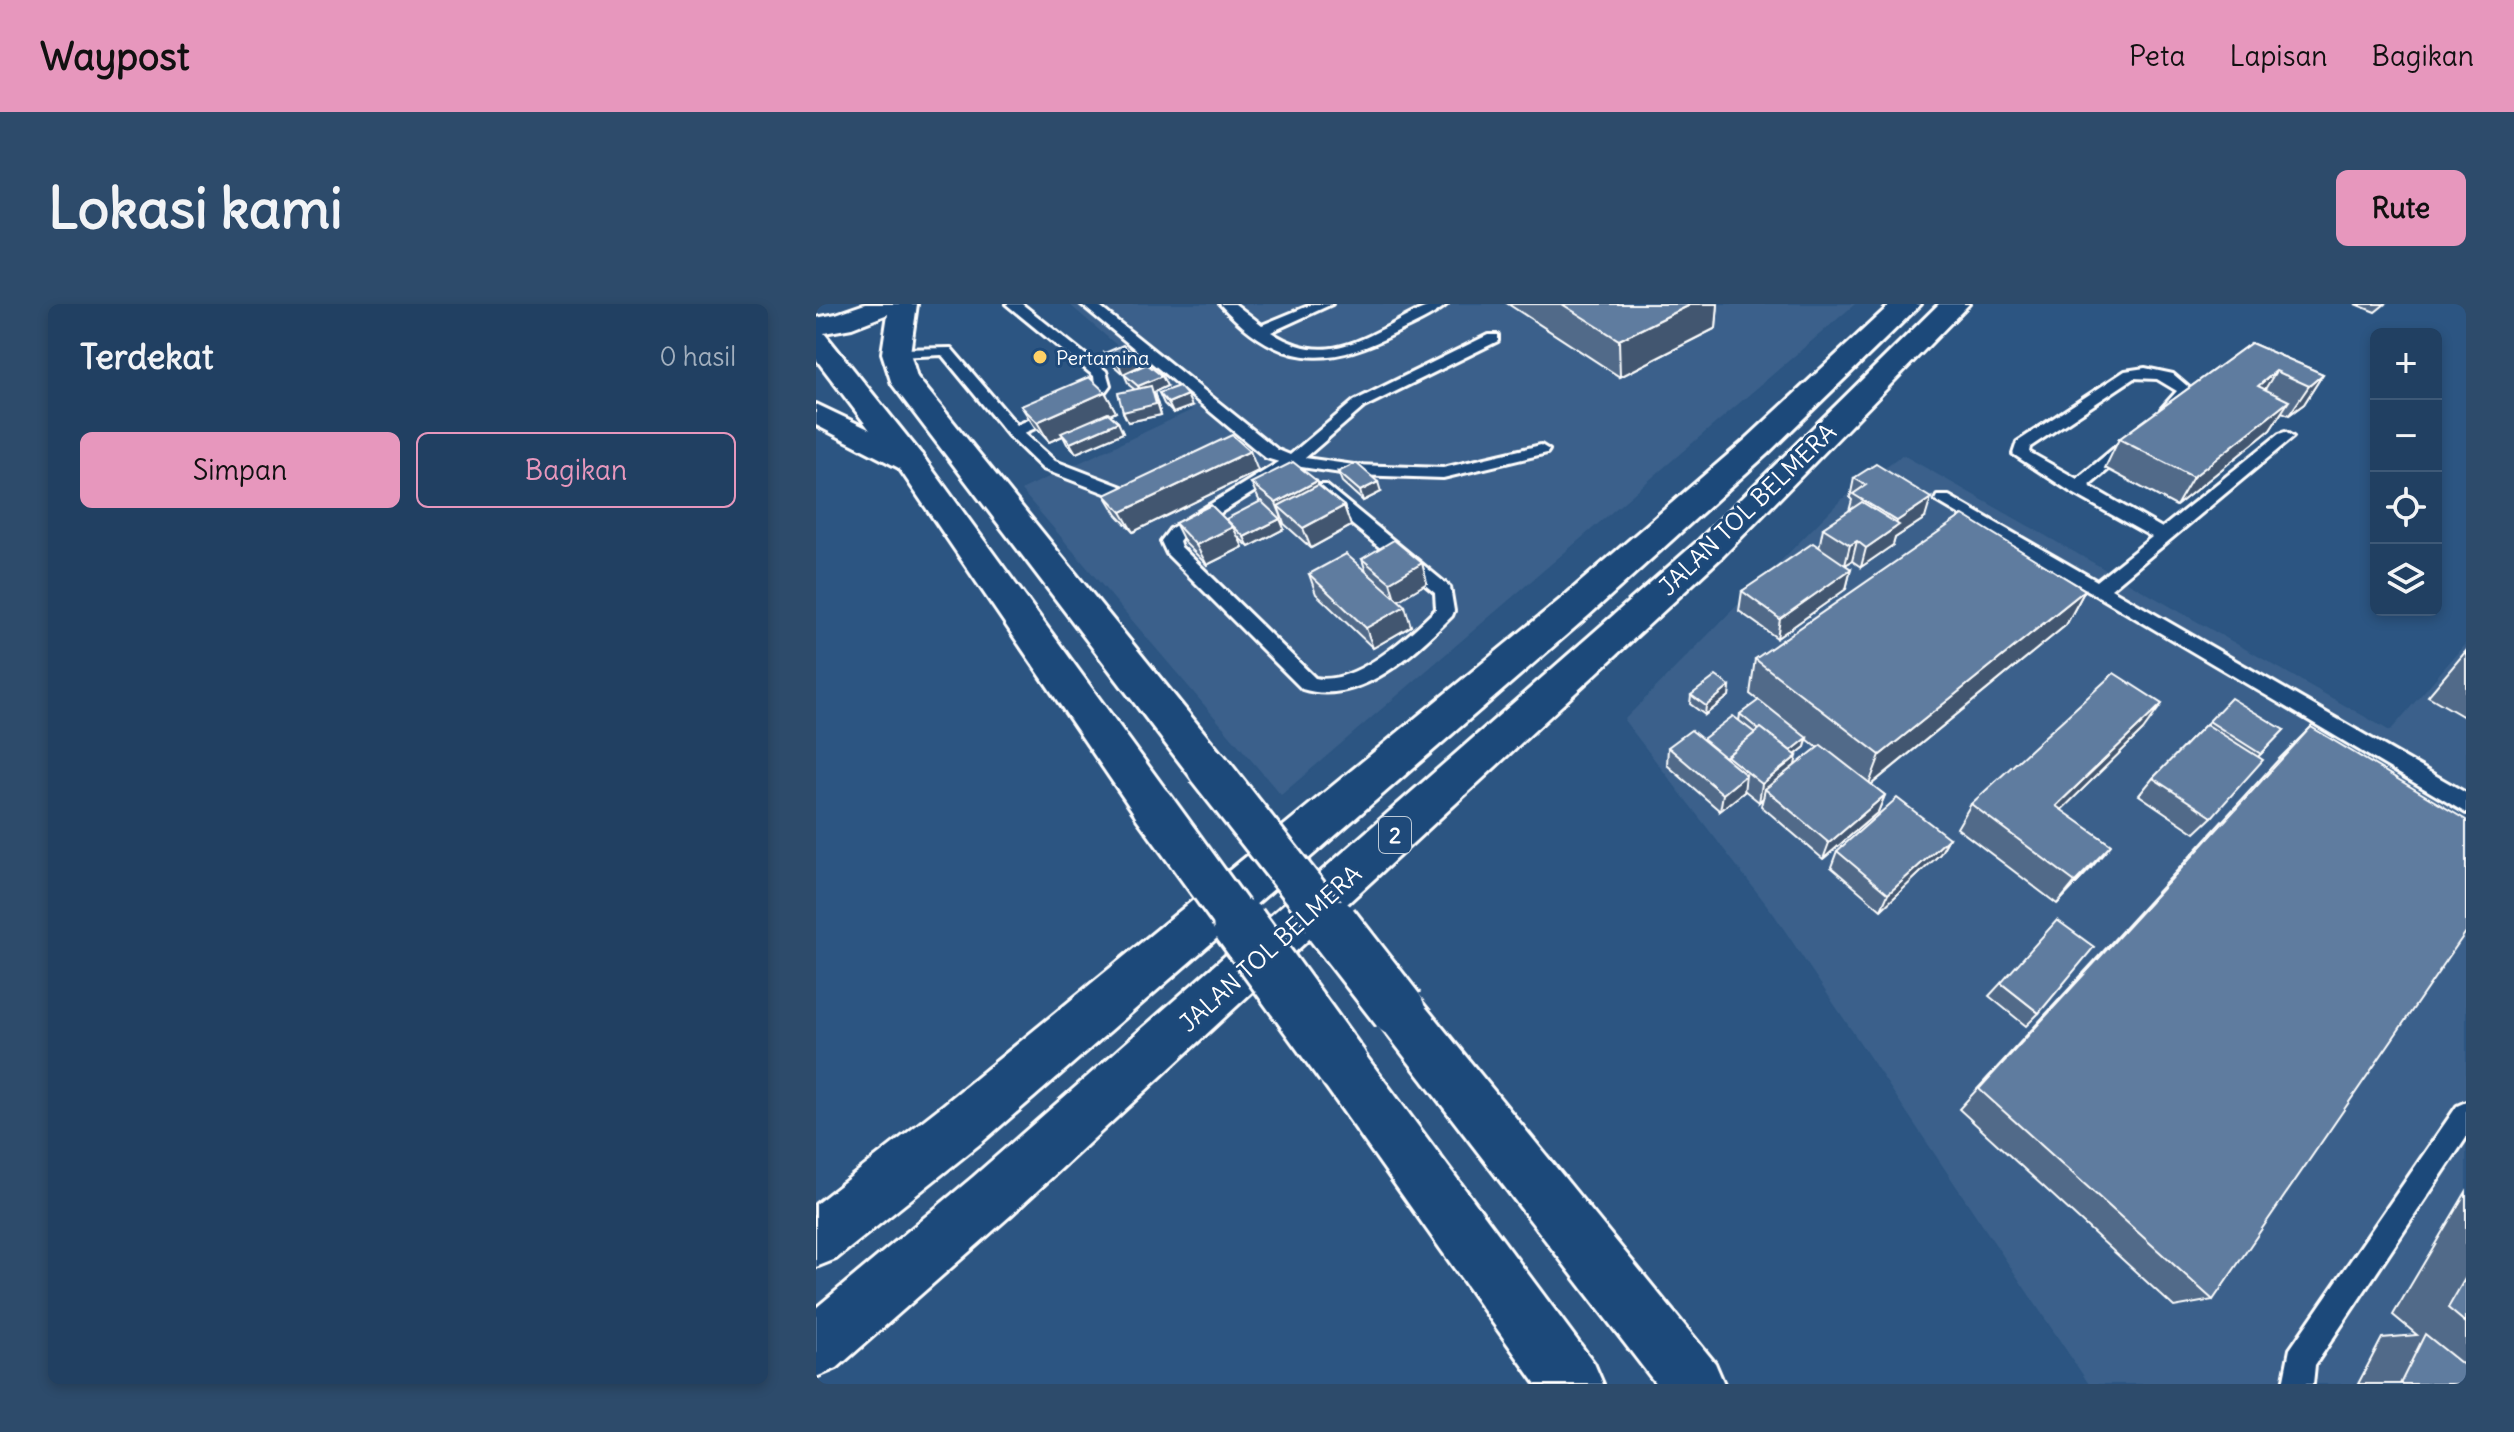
<!DOCTYPE html>
<html lang="id">
<head>
<meta charset="utf-8">
<style>
	:root { --surface:#214062; --page:#2d4b6b; --text:#f1f3f6; --muted:#a2afbe; --line:#3e5977; --accent:#e797bd }
	body { margin:0; font-family:Delius,sans-serif; background:var(--page); color:var(--text) }
	.controls { position:absolute; right:24px; top:24px; display:grid; overflow:hidden; border-radius:12px; box-shadow:0 4px 12px #0003 }
	.controls button { width:72px; height:72px; display:grid; place-items:center; padding:0; border:0; border-bottom:2px solid var(--line); background:var(--surface); color:var(--text); font:40px sans-serif }
	.list { margin:0; padding:0; list-style:none }
	h2 { display:flex; justify-content:space-between; align-items:center; height:104px; margin:0; padding:0 32px; font-size:34px }
	h2 small { font-size:26px; font-weight:400; color:var(--muted) }
	.actions { display:flex; gap:16px; padding:24px 32px }
	.actions a { flex:1; padding:18px 0; border:2px solid var(--accent); border-radius:12px; text-align:center; font-size:28px; color:var(--accent) }
	.actions .main { background:var(--accent); color:#111 }
	.icon { flex:none; width:44px; height:44px; fill:none; stroke:currentColor; stroke-width:2; stroke-linecap:round; stroke-linejoin:round }
	.map { position:relative; flex:none; width:1650px; height:1080px; overflow:hidden; border-radius:12px }
	header { display:flex; align-items:center; gap:48px; box-sizing:border-box; height:112px; padding:0 40px; background:var(--accent); color:#111 }
	header strong { font-size:38px }
	nav { display:flex; gap:44px; margin-inline-start:auto; font-size:28px }
	.intro { display:flex; align-items:center; justify-content:space-between; box-sizing:border-box; height:192px; padding:0 48px }
	h1 { margin:0; font-size:56px }
	.button { padding:20px 36px; border-radius:12px; background:var(--accent); color:#111; font-size:28px; font-weight:700 }
	main { display:flex; gap:48px; padding:0 48px }
	aside { flex:1; background:var(--surface); border-radius:12px; box-shadow:0 4px 12px #0003 }
	.map>svg:first-child { display:block }
	.built { fill:#3b618b }
	.lines { fill:none; stroke-linecap:round; stroke-linejoin:round }
	.lane-casing { stroke:#fff; stroke-width:6 }
	.secondary-casing { stroke:#fff; stroke-width:6 }
	.highway-casing { stroke:#fff; stroke-width:6 }
	.lane { fill:#1f4a7a; fill-rule:evenodd }
	.secondary { fill:#1f4a7a; fill-rule:evenodd }
	.highway { fill:#1f4a7a; fill-rule:evenodd }
	.secondary-bridge-far1-casing { stroke:#fff; stroke-width:47; stroke-linecap:butt }
	.secondary-bridge-casing { stroke:#fff; stroke-width:59; stroke-linecap:butt }
	.secondary-bridge-far1 { stroke:#1f4a7a; stroke-width:41 }
	.secondary-bridge { stroke:#1f4a7a; stroke-width:53 }
	.wall { fill:#516b89; stroke:#fff; stroke-width:2; fill-rule:evenodd }
	.shaded-wall { fill:#42576f; stroke:#fff; stroke-width:2 }
	.building { fill:#5e7c9f; stroke:#fff; stroke-width:2 }
	.poi-dot { fill:#ffd166; stroke:#1f4a7a; stroke-width:3 }
	.labels { text-anchor:middle; dominant-baseline:central; stroke-width:6; stroke-linejoin:round; paint-order:stroke }
	.far-poi-label { font-size:20px; fill:#fff; stroke:#1f4a7a; text-anchor:start }
	.shield { fill:#1f4a7a; stroke:#bcc9d7; stroke-width:2 }
	.shield-label { font-size:22px; font-weight:bold; fill:#fff }
	.street-label { font-size:24px; fill:#fff; stroke:#1f4a7a }
</style>
</head>
<body>
<header>
<strong>Waypost</strong>
<nav><a>Peta</a><a>Lapisan</a><a>Bagikan</a></nav>
</header>
<div class="intro"><h1>Lokasi kami</h1><a class="button">Rute</a></div>
<main>
<aside>
<h2>Terdekat<small>0 hasil</small></h2>
<ul class="list">
</ul>
<div class="actions"><a class="main">Simpan</a><a>Bagikan</a></div>
</aside>
<div class="map">
<svg width="1650" height="1080" viewBox="0 0 1650 1080">
	<rect width="100%" height="100%" fill="#2c5582"/>
	<filter id="ink" filterUnits="userSpaceOnUse"><feTurbulence type="fractalNoise" baseFrequency=".0125" numOctaves="2"/><feDisplacementMap in="SourceGraphic" scale="16" xChannelSelector="R" yChannelSelector="G"/><feConvolveMatrix kernelMatrix="1 2 1 2 8 2 1 2 1" color-interpolation-filters="sRGB"/></filter>
	<g filter="url(#ink)">
		<g class="built">
			<polygon points="253,0 1039,0 465,491 205,186 376,106"/>
			<polygon points="1087,151 1574,427 1650,339 1650,1080 1273,1080 957,609 808,416 1025,196"/>
		</g>
		<g class="lines">
			<defs>
				<g id="lane">
					<polygon points="190,0 206,0 290,67 294,81 283,96 208,129 239,157 314,186 316,190 314,194 302,194 227,165 192,131 126,51 80,53 73,49 80,45 135,44 201,121 273,90 279,81 278,72"/>
					<path d="M265 0H280L462 146 474 151 538 97 672 31H682V37L548 103 489 154 538 161 627 164 725 141 733 146 731 149 627 174 538 171 479 162 366 233 363 237 365 243 499 374C539 382 593 332 620 305L619 289 498 189 496 185 498 181H510L634 283 638 307 636 312C598 350 543 403 486 385L351 250 345 237 354 225 463 158 450 154Z"/>
					<path d="M404 0H419L446 21 497 0H516L455 28C504 60 537 41 584 16 601 7 612 0 631 0 618 12 598 20 582 28 510 66 461 63 404 0Z"/>
					<polygon points="1329,64 1357,70 1377,87 1373,96 1355,111 1345,111 1345,105 1361,87 1341,75 1318,74 1214,143 1213,148 1261,175 1309,135 1321,135 1321,141 1273,182 1346,224 1463,130 1469,128 1477,133 1295,285 1650,489 1650,509 1119,196 1121,192 1133,192 1281,277 1336,233 1255,188 1197,150 1201,138 1309,67"/>
					<polygon points="1650,798 1650,834 1499,1061 1497,1080 1467,1080 1474,1045 1641,802"/>
				</g>
				<g id="secondary">
					<polygon points="49,0 101,0 94,49 101,73 407,452 413,464 407,476 392,481 377,476 76,80 66,49 72,10 36,24 8,29 105,150 352,489 358,502 352,515 337,520 322,515 83,164 0,55 0,14 20,10"/>
					<polygon points="582,683 599,690 899,1059 908,1080 840,1080 565,722 557,706 565,690"/>
					<polygon points="526,737 544,744 778,1059 787,1080 720,1080 508,780 501,762 508,744"/>
				</g>
				<g id="highway">
					<polygon points="1075,0 1105,0 951,150 772,312 165,839 20,955 0,963 0,900 127,801 746,294 929,136"/>
					<polygon points="1123,0 1153,0 907,252 195,911 21,1064 0,1073 0,1004 157,873 883,236"/>
					<polygon points="0,100 105,150 110,157 105,164 94,167 83,164 0,121"/>
				</g>
			</defs>
			<use href="#lane" class="lane-casing"/>
			<use href="#secondary" class="secondary-casing"/>
			<use href="#highway" class="highway-casing"/>
			<use href="#lane" class="lane"/>
			<use href="#secondary" class="secondary"/>
			<use href="#highway" class="highway"/>
			<defs>
				<g id="secondary-bridge-far1">
					<polyline points="392,464 517,623"/>
					<polyline points="337,502 425,623"/>
				</g>
				<g id="secondary-bridge">
					<polyline points="424,621 526,762"/>
					<polyline points="516,621 582,706"/>
				</g>
			</defs>
			<use href="#secondary-bridge-far1" class="secondary-bridge-far1-casing"/>
			<use href="#secondary-bridge" class="secondary-bridge-casing"/>
			<use href="#secondary-bridge-far1" class="secondary-bridge-far1"/>
			<use href="#secondary-bridge" class="secondary-bridge"/>
		</g>
		<g class="wall">
			<polygon points="692,0 902,0 900,24 804,73"/>
			<polygon points="1539,0 1569,0 1559,8"/>
			<polygon points="1435,39 1507,70 1488,100 1473,111 1466,108 1454,126 1360,202 1289,164 1303,135"/>
			<polygon points="289,49 324,62 307,70 295,59"/>
			<polygon points="308,70 351,82 338,88 345,111 312,118 307,108 318,85 313,81"/>
			<polygon points="289,88 300,108 294,111 302,118 307,129 260,149 251,140 247,132 233,138 218,122 205,102"/>
			<polygon points="343,89 376,102 357,109 348,100"/>
			<polygon points="442,167 317,228 301,211 289,191"/>
			<polygon points="522,168 565,188 547,197 526,178"/>
			<polygon points="1038,174 1109,214 1079,234 1077,241 1045,263 1036,257 1029,261 1035,265 1030,285 961,334 923,307 926,287 1003,244 1007,224 1033,207 1036,196 1034,194"/>
			<polygon points="501,177 503,181 528,202 535,222 495,244 465,217 468,225 433,243 421,232 427,243 391,261 369,239 359,219 410,216 444,198 435,179"/>
			<polygon points="546,255 606,259 611,279 582,296 595,322 557,344 500,290 493,270 550,268"/>
			<path d="M1269 286 1250 321 1055 481 1069 491 1062 508 1007 555 945 502 947 494 943 498 928 486V488L904 507 851 461 852 443 887 435 923 417 924 410 943 397 934 390 939 355ZM991 435 1002 444 979 462V451L989 443Z"/>
			<polygon points="1650,347 1650,414 1612,392"/>
			<polygon points="914,382 913,392 889,411 874,400 875,391"/>
			<polygon points="1393,417 1468,426 1442,453 1396,513 1379,529 1323,491 1337,474"/>
			<polygon points="1495,423 1397,996 1358,1003 1143,805 1463,455"/>
			<polygon points="1327,426 1245,506 1275,564 1241,600 1141,524 1155,500"/>
			<polygon points="1133,534 1124,550 1065,606 1015,563 1021,547"/>
			<polygon points="1185,679 1223,709 1210,722 1173,692"/>
			<polygon points="1650,888 1650,1080 1542,1080 1566,1034 1601,1031 1577,1011"/>
		</g>
		<g class="shaded-wall">
			<polygon points="876,0 902,0 900,24 804,73 803,36"/>
			<polygon points="319,52 324,62 307,70 302,59"/>
			<polygon points="1460,67 1442,97 1442,82"/>
			<polygon points="1507,70 1488,100 1473,111 1493,82"/>
			<polygon points="346,72 351,82 338,88 345,111 312,118 307,108 327,93 322,82"/>
			<polygon points="289,88 300,108 233,138 221,118"/>
			<polygon points="371,91 376,102 357,109 352,99"/>
			<polygon points="1473,97 1454,126 1360,202 1377,173"/>
			<polygon points="302,118 307,129 260,149 254,139"/>
			<polygon points="434,147 442,167 317,228 305,208"/>
			<polygon points="501,177 508,197 462,202 468,219 460,199"/>
			<polygon points="562,178 565,188 547,197 544,187"/>
			<polygon points="1115,194 1109,214 1079,234 1077,241 1045,263 1050,244 1079,224 1081,217"/>
			<polygon points="528,202 535,222 495,244 487,224"/>
			<polygon points="464,215 468,225 433,243 428,233"/>
			<polygon points="417,223 427,243 391,261 380,241"/>
			<polygon points="1041,237 1036,257 1029,261 1034,241"/>
			<polygon points="606,259 611,279 580,298 574,278"/>
			<polygon points="1035,265 1030,285 961,334 964,315"/>
			<polygon points="1269,286 1250,321 1052,483 1064,451"/>
			<polygon points="589,302 595,322 557,344 550,324"/>
			<polygon points="914,382 913,392 889,411 890,402"/>
			<polygon points="1346,400 1327,426 1224,527 1240,502"/>
			<polygon points="991,434 989,443 970,458 972,449"/>
			<polygon points="981,452 977,470 949,485 947,494 943,498 946,480"/>
			<polygon points="930,471 928,488 904,507 907,490"/>
			<polygon points="1069,491 1062,508 1007,555 1013,539"/>
			<polygon points="1133,534 1124,550 1065,606 1072,590"/>
			<polygon points="1295,541 1275,564 1241,600 1259,578"/>
		</g>
		<g class="building">
			<polygon points="746,0 876,0 803,36"/>
			<polygon points="1435,39 1507,70 1493,82 1460,67 1442,82 1473,97 1377,173 1303,135"/>
			<polygon points="307,41 319,52 302,59 289,49"/>
			<polygon points="331,60 346,72 322,82 308,70"/>
			<polygon points="273,73 289,88 221,118 205,102"/>
			<polygon points="335,82 340,100 307,108 302,89"/>
			<polygon points="363,82 371,91 352,99 343,89"/>
			<polygon points="292,109 302,118 254,139 245,129"/>
			<polygon points="416,131 434,147 305,208 289,191"/>
			<polygon points="477,158 501,177 460,199 435,179"/>
			<polygon points="540,159 562,178 544,187 522,168"/>
			<polygon points="1060,160 1115,194 1081,217 1037,190 1050,181 1038,174"/>
			<polygon points="502,181 528,202 487,224 462,202"/>
			<polygon points="445,197 464,215 428,233 410,215"/>
			<polygon points="1046,198 1083,221 1050,244 1041,237 1034,241 1007,224"/>
			<polygon points="395,201 417,223 380,241 359,219"/>
			<polygon points="1147,211 1269,286 1064,451 939,355"/>
			<polygon points="578,236 606,259 574,278 546,255"/>
			<polygon points="997,239 1035,265 964,315 926,287"/>
			<polygon points="530,250 589,302 550,324 493,270"/>
			<polygon points="1298,369 1346,400 1240,502 1295,541 1259,578 1155,500"/>
			<polygon points="900,372 914,382 890,402 875,391"/>
			<polygon points="1415,394 1468,426 1445,450 1393,417"/>
			<polygon points="943,396 991,434 975,447 945,424 943,426 924,410"/>
			<polygon points="917,412 939,429 909,453 887,435"/>
			<polygon points="1390,420 1447,456 1396,513 1337,474"/>
			<polygon points="1495,423 1650,516 1650,628 1397,996 1163,785"/>
			<polygon points="945,424 981,452 946,480 911,452"/>
			<polygon points="875,426 930,471 907,490 852,443"/>
			<polygon points="1005,441 1069,491 1013,539 949,485"/>
			<polygon points="1081,494 1133,534 1072,590 1021,547"/>
			<polygon points="1241,616 1278,643 1223,709 1185,679"/>
			<polygon points="1650,973 1650,1019 1632,1004"/>
			<polygon points="1609,1030 1650,1063 1650,1080 1584,1080"/>
		</g>
	</g>
	<circle class="poi-dot" cx="224" cy="53" r="8"/>
	<g class="labels">
		<g class="far-poi-label">
			<text x="240" y="53">Pertamina</text>
		</g>
		<rect class="shield" x="563" y="513" width="32" height="36" rx="6"/>
		<g class="shield-label">
			<text x="579" y="531">2</text>
		</g>
		<g class="street-label">
			<text transform="translate(931 205) rotate(-44)">JALAN TOL BELMERA</text>
			<text transform="translate(454 644) rotate(-42)">JALAN TOL BELMERA</text>
		</g>
	</g>
</svg>
<div class="controls">
<button>+</button>
<button>−</button>
<button><svg class="icon" aria-label="locate" viewBox="0 0 24 24"><circle cx="12" cy="12" r="6"/><path d="M12 2v4M12 18v4M2 12h4M18 12h4"/></svg></button>
<button><svg class="icon" aria-label="layers" viewBox="0 0 24 24"><path d="M12 4l9 5-9 5-9-5zM3 14l9 5 9-5"/></svg></button>
</div>
</div>
</main>
</body>
</html>
